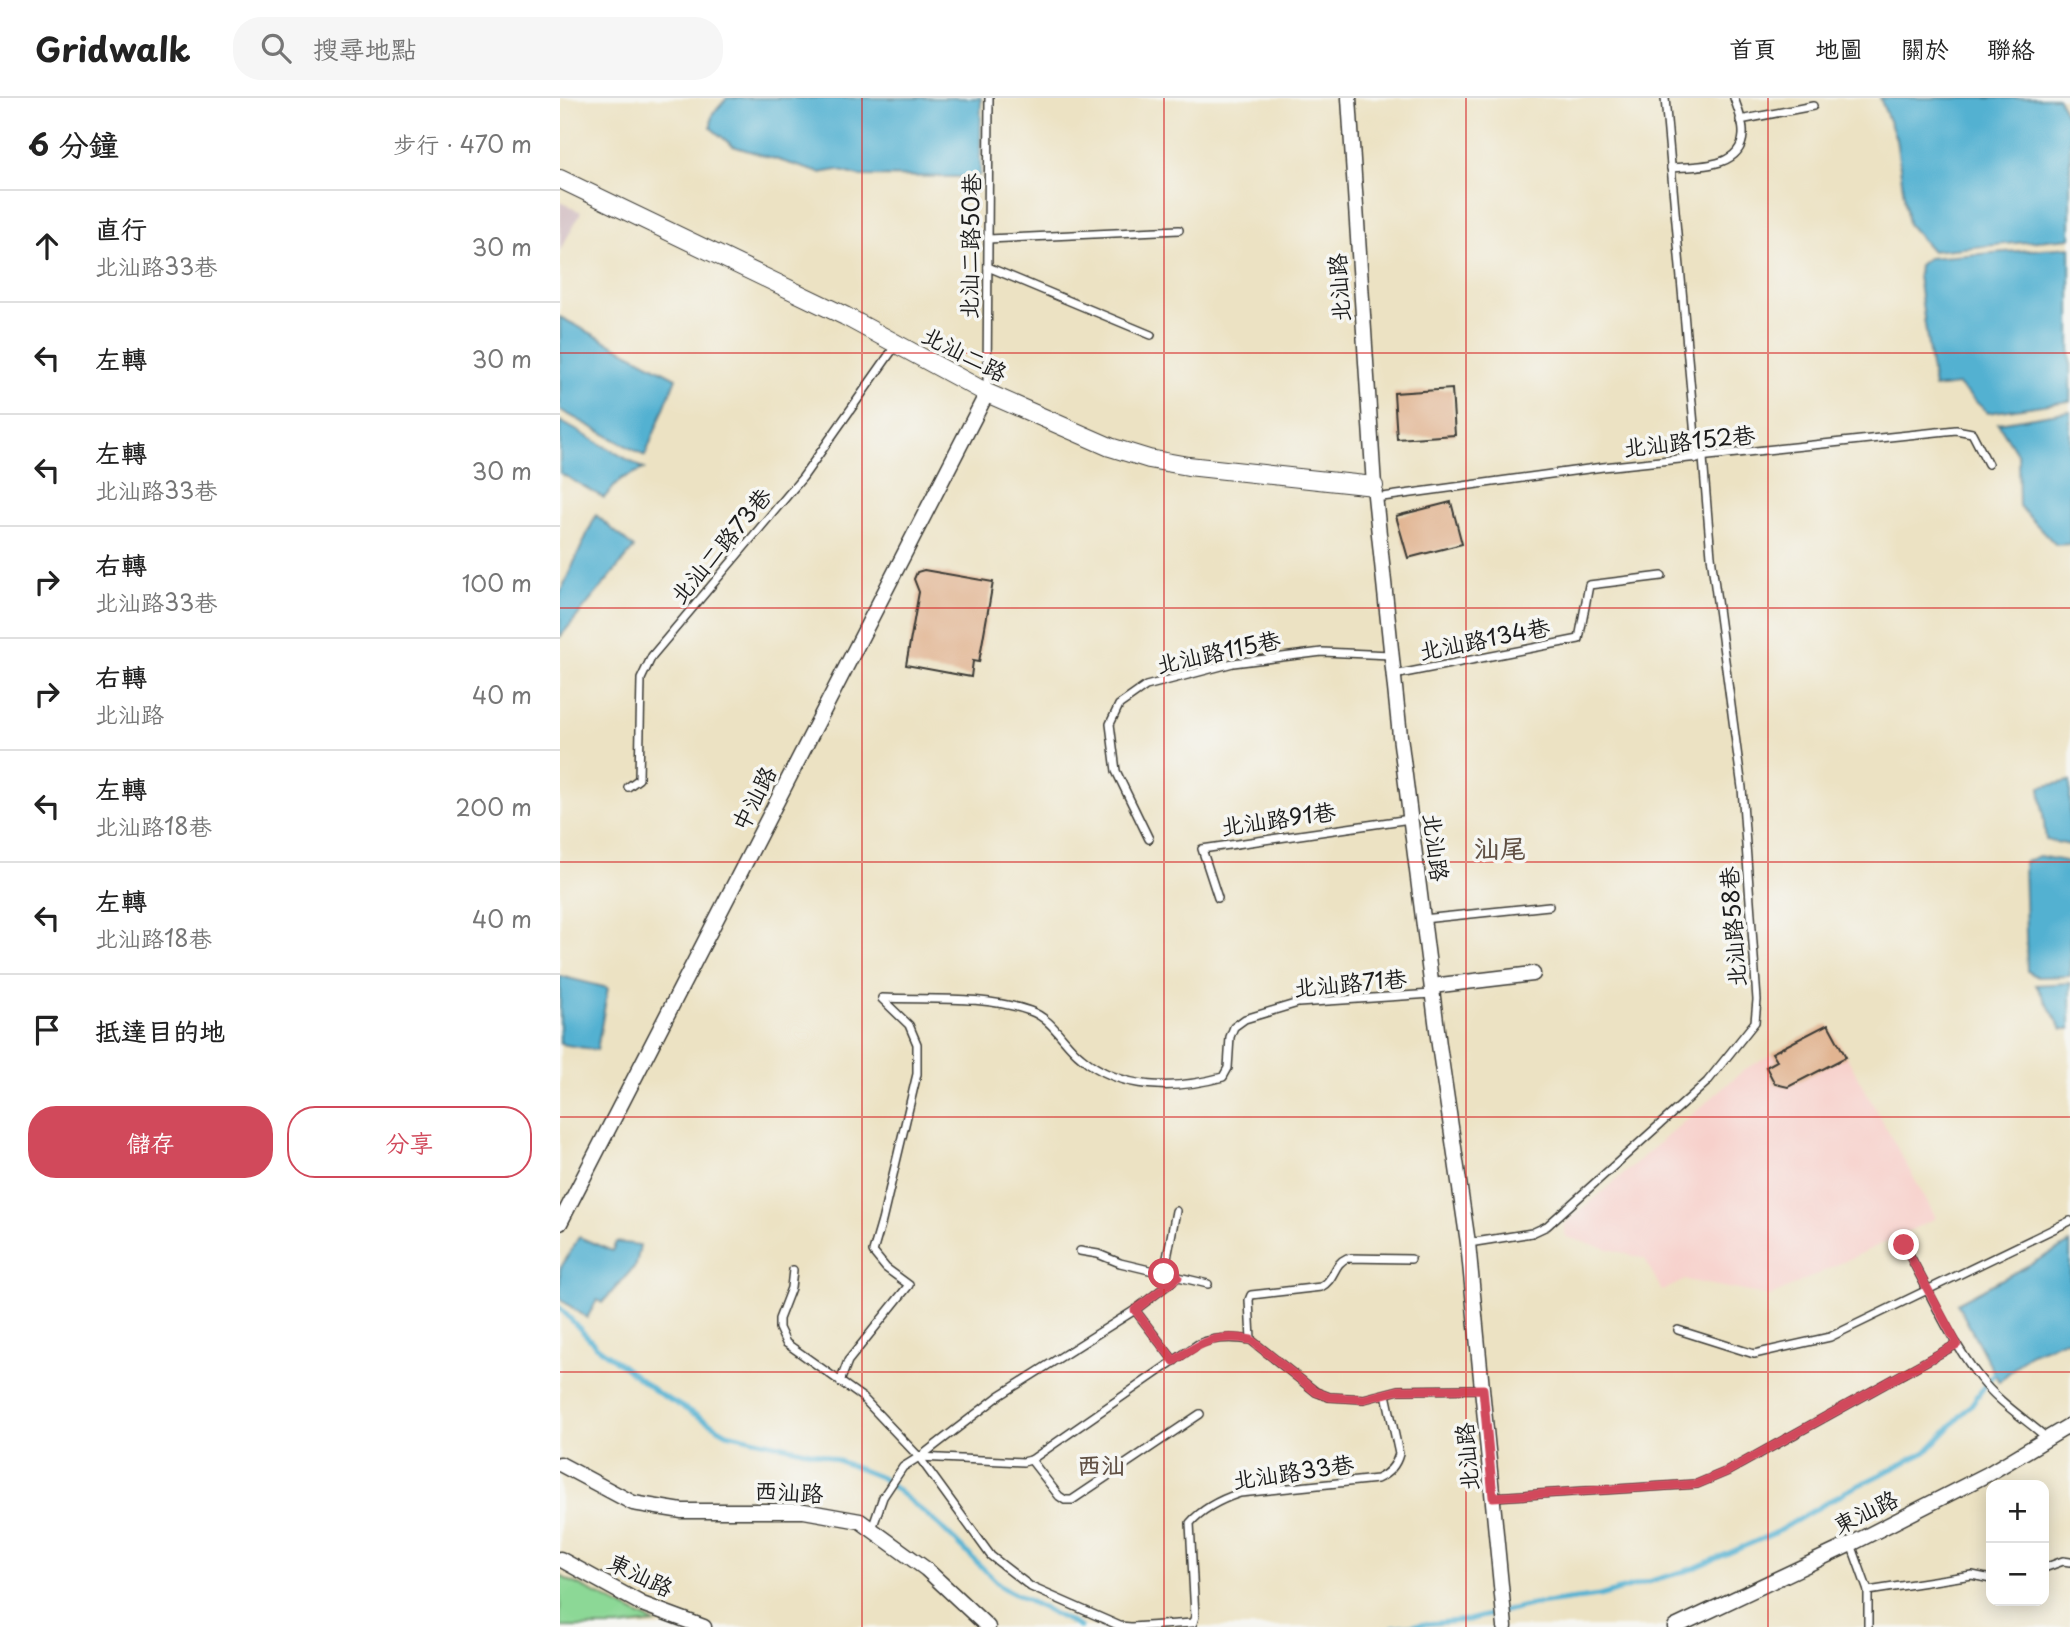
<!DOCTYPE html>
<html lang="zh-TW">
<head>
<meta charset="utf-8">
<style>
	:root { --surface:#fff; --page:#f6f6f6; --text:#222; --muted:#767676; --line:#e0e0e0; --accent:#d1495b }
	body { margin:0; font-family:"Playpen Sans","LXGW WenKai TC",sans-serif; background:var(--page); color:var(--text) }
	.controls { position:absolute; right:21px; bottom:21px; display:grid; overflow:hidden; border-radius:14px; box-shadow:0 4px 18px #0003 }
	.controls button { width:63px; height:63px; display:grid; place-items:center; padding:0; border:0; border-bottom:2px solid var(--line); background:var(--surface); color:var(--text); font:35px sans-serif }
	.stop { position:absolute; width:21px; height:21px; margin:-16px; border:5px solid #d1495b; border-radius:50%; background:#fff }
	.stop.end { background:#d1495b; border-color:#fff; box-shadow:0 2px 7px #0008 }
	.list { margin:0; padding:0; list-style:none }
	h2 { display:flex; justify-content:space-between; align-items:center; height:91px; margin:0; padding:0 28px; font-size:30px }
	h2 small { font-size:23px; font-weight:400; color:var(--muted) }
	.list li { display:grid; grid-template-columns:46px 1fr auto; gap:21px; align-items:center; box-sizing:border-box; height:112px; padding:0 28px; border-top:2px solid var(--line) }
	.list b { display:block; font-size:26px; white-space:nowrap }
	.list p { margin:0; font-size:23px; white-space:nowrap; color:var(--muted) }
	.list em { font-size:23px; font-style:normal; color:var(--muted) }
	.actions { display:flex; gap:14px; padding:21px 28px }
	.actions a { flex:1; padding:16px 0; border:2px solid var(--accent); border-radius:28px; text-align:center; font-size:24px; color:var(--accent) }
	.actions .main { background:var(--accent); color:#fff }
	.icon { flex:none; width:38px; height:38px; fill:none; stroke:currentColor; stroke-width:2; stroke-linecap:round; stroke-linejoin:round }
	.map { position:relative; flex:none; width:1510px; height:1529px; overflow:hidden }
	header { display:flex; align-items:center; gap:42px; box-sizing:border-box; height:98px; padding:0 35px; background:var(--surface); border-bottom:2px solid var(--line) }
	header strong { font-size:33px }
	nav { display:flex; gap:38px; margin-inline-start:auto; font-size:24px }
	.search { width:490px; height:63px; background:var(--page); display:flex; align-items:center; gap:18px; box-sizing:border-box; padding:0 24px; border-radius:28px; color:var(--muted); font-size:26px }
	main { display:flex }
	aside { flex:1; background:var(--surface) }
	.map>svg:first-child { display:block }
	.built { fill:#f7d0cb }
	.industrial { fill:#d2bec2 }
	.green { fill:#8cd896; stroke:#547a59; stroke-width:2 }
	.water { fill:#53b1d1; stroke:#386676; stroke-width:2 }
	.lines { fill:none; stroke-linecap:round; stroke-linejoin:round }
	.stream { stroke:#53b1d1; stroke-width:5 }
	.building { fill:#e1b491 }
	.service-casing { stroke:#3b3a35; stroke-width:10 }
	.minor-casing { stroke:#3b3a35; stroke-width:17 }
	.tertiary-casing { stroke:#3b3a35; stroke-width:20 }
	.service { stroke:#fff; stroke-width:7 }
	.minor { stroke:#fff; stroke-width:14 }
	.tertiary { stroke:#fff; stroke-width:18 }
	.route { stroke:#d1495b; stroke-width:9 }
	.grid { fill:none; stroke:#d62828; stroke-width:2; stroke-opacity:0.55 }
	.labels { text-anchor:middle; dominant-baseline:central; stroke-width:7; stroke-linejoin:round; paint-order:stroke }
	.street-label { font-size:23px; fill:#1c1c1c; stroke:#f6f6f2 }
	.neighbourhood-label { font-size:24px; font-weight:bold; fill:#615145; stroke:#f6f6f2 }
	.quarter-label { font-size:26px; font-weight:bold; fill:#615145; stroke:#f6f6f2 }
</style>
</head>
<body>
<header>
<strong>Gridwalk</strong>
<div class="search"><svg class="icon" aria-label="search" viewBox="0 0 24 24"><circle cx="10" cy="10" r="6"/><path d="M15 15l6 6"/></svg>搜尋地點</div>
<nav><a>首頁</a><a>地圖</a><a>關於</a><a>聯絡</a></nav>
</header>
<main>
<aside>
<h2>6 分鐘<small>步行 · 470 m</small></h2>
<ul class="list">
<li><svg class="icon" aria-label="ahead" viewBox="0 0 24 24"><path d="M12 20V5M6 11l6-6 6 6"/></svg><div><b>直行</b><p>北汕路33巷</p></div><em>30 m</em></li>
<li><svg class="icon" aria-label="left" viewBox="0 0 24 24"><path d="M17 20v-9H6M10 6l-5 5 5 5"/></svg><div><b>左轉</b></div><em>30 m</em></li>
<li><svg class="icon" aria-label="left" viewBox="0 0 24 24"><path d="M17 20v-9H6M10 6l-5 5 5 5"/></svg><div><b>左轉</b><p>北汕路33巷</p></div><em>30 m</em></li>
<li><svg class="icon" aria-label="right" viewBox="0 0 24 24"><path d="M7 20v-9h11M14 6l5 5-5 5"/></svg><div><b>右轉</b><p>北汕路33巷</p></div><em>100 m</em></li>
<li><svg class="icon" aria-label="right" viewBox="0 0 24 24"><path d="M7 20v-9h11M14 6l5 5-5 5"/></svg><div><b>右轉</b><p>北汕路</p></div><em>40 m</em></li>
<li><svg class="icon" aria-label="left" viewBox="0 0 24 24"><path d="M17 20v-9H6M10 6l-5 5 5 5"/></svg><div><b>左轉</b><p>北汕路18巷</p></div><em>200 m</em></li>
<li><svg class="icon" aria-label="left" viewBox="0 0 24 24"><path d="M17 20v-9H6M10 6l-5 5 5 5"/></svg><div><b>左轉</b><p>北汕路18巷</p></div><em>40 m</em></li>
<li><svg class="icon" aria-label="arrive" viewBox="0 0 24 24"><path d="M6 21V4h12l-3 4 3 4H6"/></svg><div><b>抵達目的地</b></div></li>
</ul>
<div class="actions"><a class="main">儲存</a><a>分享</a></div>
</aside>
<div class="map">
<svg width="1510" height="1529" viewBox="0 0 1510 1529">
	<rect width="100%" height="100%" fill="#f6f6f2"/>
	<filter id="ink" filterUnits="userSpaceOnUse"><feTurbulence type="fractalNoise" baseFrequency=".0143" numOctaves="2"/><feDisplacementMap in="SourceGraphic" scale="14" xChannelSelector="R" yChannelSelector="G"/><feConvolveMatrix kernelMatrix="1 2 1 2 8 2 1 2 1" color-interpolation-filters="sRGB"/></filter>
	<filter id="wash" filterUnits="userSpaceOnUse"><feTurbulence type="fractalNoise" baseFrequency=".00686" numOctaves="4" result="noise"/><feDisplacementMap in="SourceGraphic" scale="28" xChannelSelector="R" yChannelSelector="G"/><feGaussianBlur stdDeviation="1.57" result="paint"/><feColorMatrix in="noise" values="0 0 0 0 0 0 0 0 0 0 0 0 0 0 0 0 0 1.4 0 .05"/><feComposite in="paint" operator="in"/></filter>
	<g filter="url(#wash)">
		<rect width="100%" height="100%" fill="#ece2c3"/>
		<polygon class="built" points="1269,927 1376,1120 1211,1198 1125,1182 1102,1193 1085,1161 1006,1139 1004,1127 1185,971"/>
		<polygon class="industrial" points="0,104 21,114 0,153"/>
		<polygon class="green" points="0,1478 95,1525 58,1529 0,1529"/>
		<g class="water">
			<polygon points="167,0 421,0 420,77 405,79 299,78 277,72 260,75 173,48 151,30 152,17"/>
			<polygon points="1320,0 1498,0 1510,23 1510,140 1372,153 1348,126 1336,41"/>
			<polygon points="1510,149 1510,303 1428,315 1398,287 1374,290 1358,178 1359,167 1368,160"/>
			<polygon points="0,219 116,280 85,358 0,312"/>
			<polygon points="1510,313 1510,446 1496,447 1459,408 1458,357 1438,325"/>
			<polygon points="0,323 84,371 61,381 44,400 0,375"/>
			<polygon points="36,417 74,450 0,539 0,495"/>
			<polygon points="1510,683 1510,747 1486,742 1480,689"/>
			<polygon points="1479,758 1510,764 1510,878 1478,879 1467,873 1464,764"/>
			<polygon points="0,878 48,890 37,952 0,946"/>
			<polygon points="1510,885 1510,931 1502,931 1476,887"/>
			<polygon points="19,1139 52,1153 56,1144 80,1147 76,1167 42,1205 37,1202 27,1220 0,1201 0,1171"/>
			<polygon points="1510,1145 1510,1243 1505,1242 1469,1256 1439,1284 1397,1205"/>
		</g>
		<g class="lines">
			<g class="stream">
				<polyline points="0,1210 36,1248 98,1295 167,1335 264,1357 322,1380 378,1426 443,1490 520,1529"/>
				<polyline points="833,1529 908,1522 970,1507 1039,1498 1132,1471 1215,1435 1283,1395 1366,1354 1411,1307 1434,1275"/>
			</g>
		</g>
		<g id="blocks">
			<g class="building">
				<polygon points="892,291 895,337 837,341 834,295"/>
				<polygon points="891,404 902,446 848,460 836,418"/>
				<polygon points="364,472 433,484 419,564 413,563 411,579 346,567 359,494 354,481 357,474"/>
				<polygon points="1268,926 1286,959 1228,989 1215,986 1206,969 1217,963 1212,955"/>
			</g>
		</g>
	</g>
	<g filter="url(#ink)">
		<use href="#blocks" fill-opacity="0" stroke="#3b3a35" stroke-width="2"/>
		<g class="lines">
			<defs>
				<g id="service">
					<polyline points="1105,0 1137,361"/>
					<polyline points="1180,22 1253,8"/>
					<path d="M1111 70C1135 68 1181 71 1183 37 1184 26 1178 11 1174 0"/>
					<polyline points="428,141 619,132"/>
					<polyline points="428,169 591,237"/>
					<polyline points="427,291 429,0"/>
					<polyline points="815,400 1043,369 1396,332 1412,335 1428,366"/>
					<polyline points="834,577 1019,541 1029,487 1102,478"/>
					<polyline points="68,689 79,681 81,581 92,558 243,379 336,247"/>
					<polyline points="589,741 556,673 550,626 559,607 586,588 673,565 762,554 831,557"/>
					<polyline points="658,800 642,751 850,721"/>
					<polyline points="863,821 989,808"/>
					<path d="M322 900C370 902 424 897 470 913 493 921 503 945 521 959 561 993 615 992 663 979L668 970 670 939 674 929 685 921 738 905 872 896"/>
					<polyline points="909,1145 972,1135 987,1128 1147,984 1195,924 1197,902 1182,690 1151,458 1143,360"/>
					<path d="M1344 1147C1368 1190 1388 1239 1419 1279 1437 1303 1465 1321 1487 1340"/>
					<polyline points="520,1153 538,1156 560,1165 648,1186"/>
					<path d="M233 1172 231 1190 219 1221V1230L226 1245 302 1299 359 1359 431 1458 471 1489 560 1528 571 1529 633 1525 635 1518 630 1425C642 1411 662 1401 680 1395L817 1381C828 1376 836 1368 839 1356L826 1296"/>
					<polyline points="604,1176 616,1113"/>
					<polyline points="575,1212 614,1263"/>
					<polyline points="1118,1232 1194,1256 1270,1239 1510,1123"/>
					<path d="M691 1242 689 1202 691 1197 761 1189C775 1182 773 1166 787 1160L851 1161"/>
					<polyline points="280,1284 288,1263 349,1187 326,1170 313,1154 322,1123 357,976 357,946 349,927 322,901"/>
					<polyline points="360,1359 439,1298 575,1212 618,1179"/>
					<polyline points="471,1362 499,1398 505,1402 512,1402 640,1316"/>
					<polyline points="933,1399 1137,1386 1168,1373 1397,1246"/>
					<path d="M312 1431 323 1399 343 1369 359 1359 463 1364 471 1362 638 1246C655 1239 673 1239 691 1242L756 1294 769 1299 804 1301 839 1292 922 1291"/>
					<polyline points="1291,1446 1308,1493 1308,1529"/>
					<polyline points="1484,1470 1503,1463 1510,1464"/>
					<polyline points="1308,1493 1412,1477 1431,1481"/>
				</g>
				<g id="minor">
					<polyline points="789,0 814,388 840,638 879,947 908,1145 945,1529"/>
					<polyline points="872,888 973,876"/>
					<polyline points="0,1125 427,295"/>
					<polyline points="0,1366 73,1405 122,1413 244,1413 300,1423 366,1471 428,1529"/>
					<polyline points="0,1461 82,1506 144,1529"/>
					<polyline points="1115,1529 1291,1446 1428,1376 1510,1327"/>
				</g>
				<polyline id="tertiary" points="0,81 285,218 427,295 550,349 589,361 628,368 814,388"/>
			</defs>
			<use href="#service" class="service-casing"/>
			<use href="#minor" class="minor-casing"/>
			<use href="#tertiary" class="tertiary-casing"/>
			<use href="#service" class="service"/>
			<use href="#minor" class="minor"/>
			<use href="#tertiary" class="tertiary"/>
		</g>
	</g>
	<g class="lines" filter="url(#ink)">
		<path class="route" d="M604 1176 618 1179 575 1212 614 1263C641 1244 658 1235 691 1242L756 1294 769 1299 804 1301 839 1292 923 1291 933 1399 1137 1386 1168 1373 1397 1246 1344 1147"/>
	</g>
	<path class="grid" d="M302 0V1529M604 0V1529M906 0V1529M1208 0V1529M0 255H1510M0 510H1510M0 764H1510M0 1019H1510M0 1274H1510"/>
	<g class="labels">
		<g class="street-label">
			<text transform="translate(409 148) rotate(-89)">北汕二路50巷</text>
			<text transform="translate(778 190) rotate(-94)">北汕路</text>
			<text transform="translate(405 255) rotate(27)">北汕二路</text>
			<text transform="translate(1129 342) rotate(-6)">北汕路152巷</text>
			<text transform="translate(160 447) rotate(-50)">北汕二路73巷</text>
			<text transform="translate(924 540) rotate(-11)">北汕路134巷</text>
			<text transform="translate(658 553) rotate(-12)">北汕路115巷</text>
			<text transform="translate(193 700) rotate(-63)">中汕路</text>
			<text transform="translate(718 720) rotate(-8)">北汕路91巷</text>
			<text transform="translate(877 749) rotate(83)">北汕路</text>
			<text transform="translate(1172 829) rotate(-94)">北汕路58巷</text>
			<text transform="translate(790 884) rotate(-5)">北汕路71巷</text>
			<text transform="translate(906 1359) rotate(-95)">北汕路</text>
			<text transform="translate(733 1373) rotate(-8)">北汕路33巷</text>
			<text transform="translate(229 1393) rotate(3)">西汕路</text>
			<text transform="translate(1305 1413) rotate(-26)">東汕路</text>
			<text transform="translate(81 1476) rotate(26)">東汕路</text>
		</g>
		<g class="neighbourhood-label">
			<text x="541" y="1366">西汕</text>
		</g>
		<g class="quarter-label">
			<text x="940" y="749">汕尾</text>
		</g>
	</g>
</svg>
<div class="controls">
<button>+</button>
<button>−</button>
</div>
<div class="stop" style="left:604px;top:1176px"></div>
<div class="stop end" style="left:1344px;top:1147px"></div>
</div>
</main>
</body>
</html>
